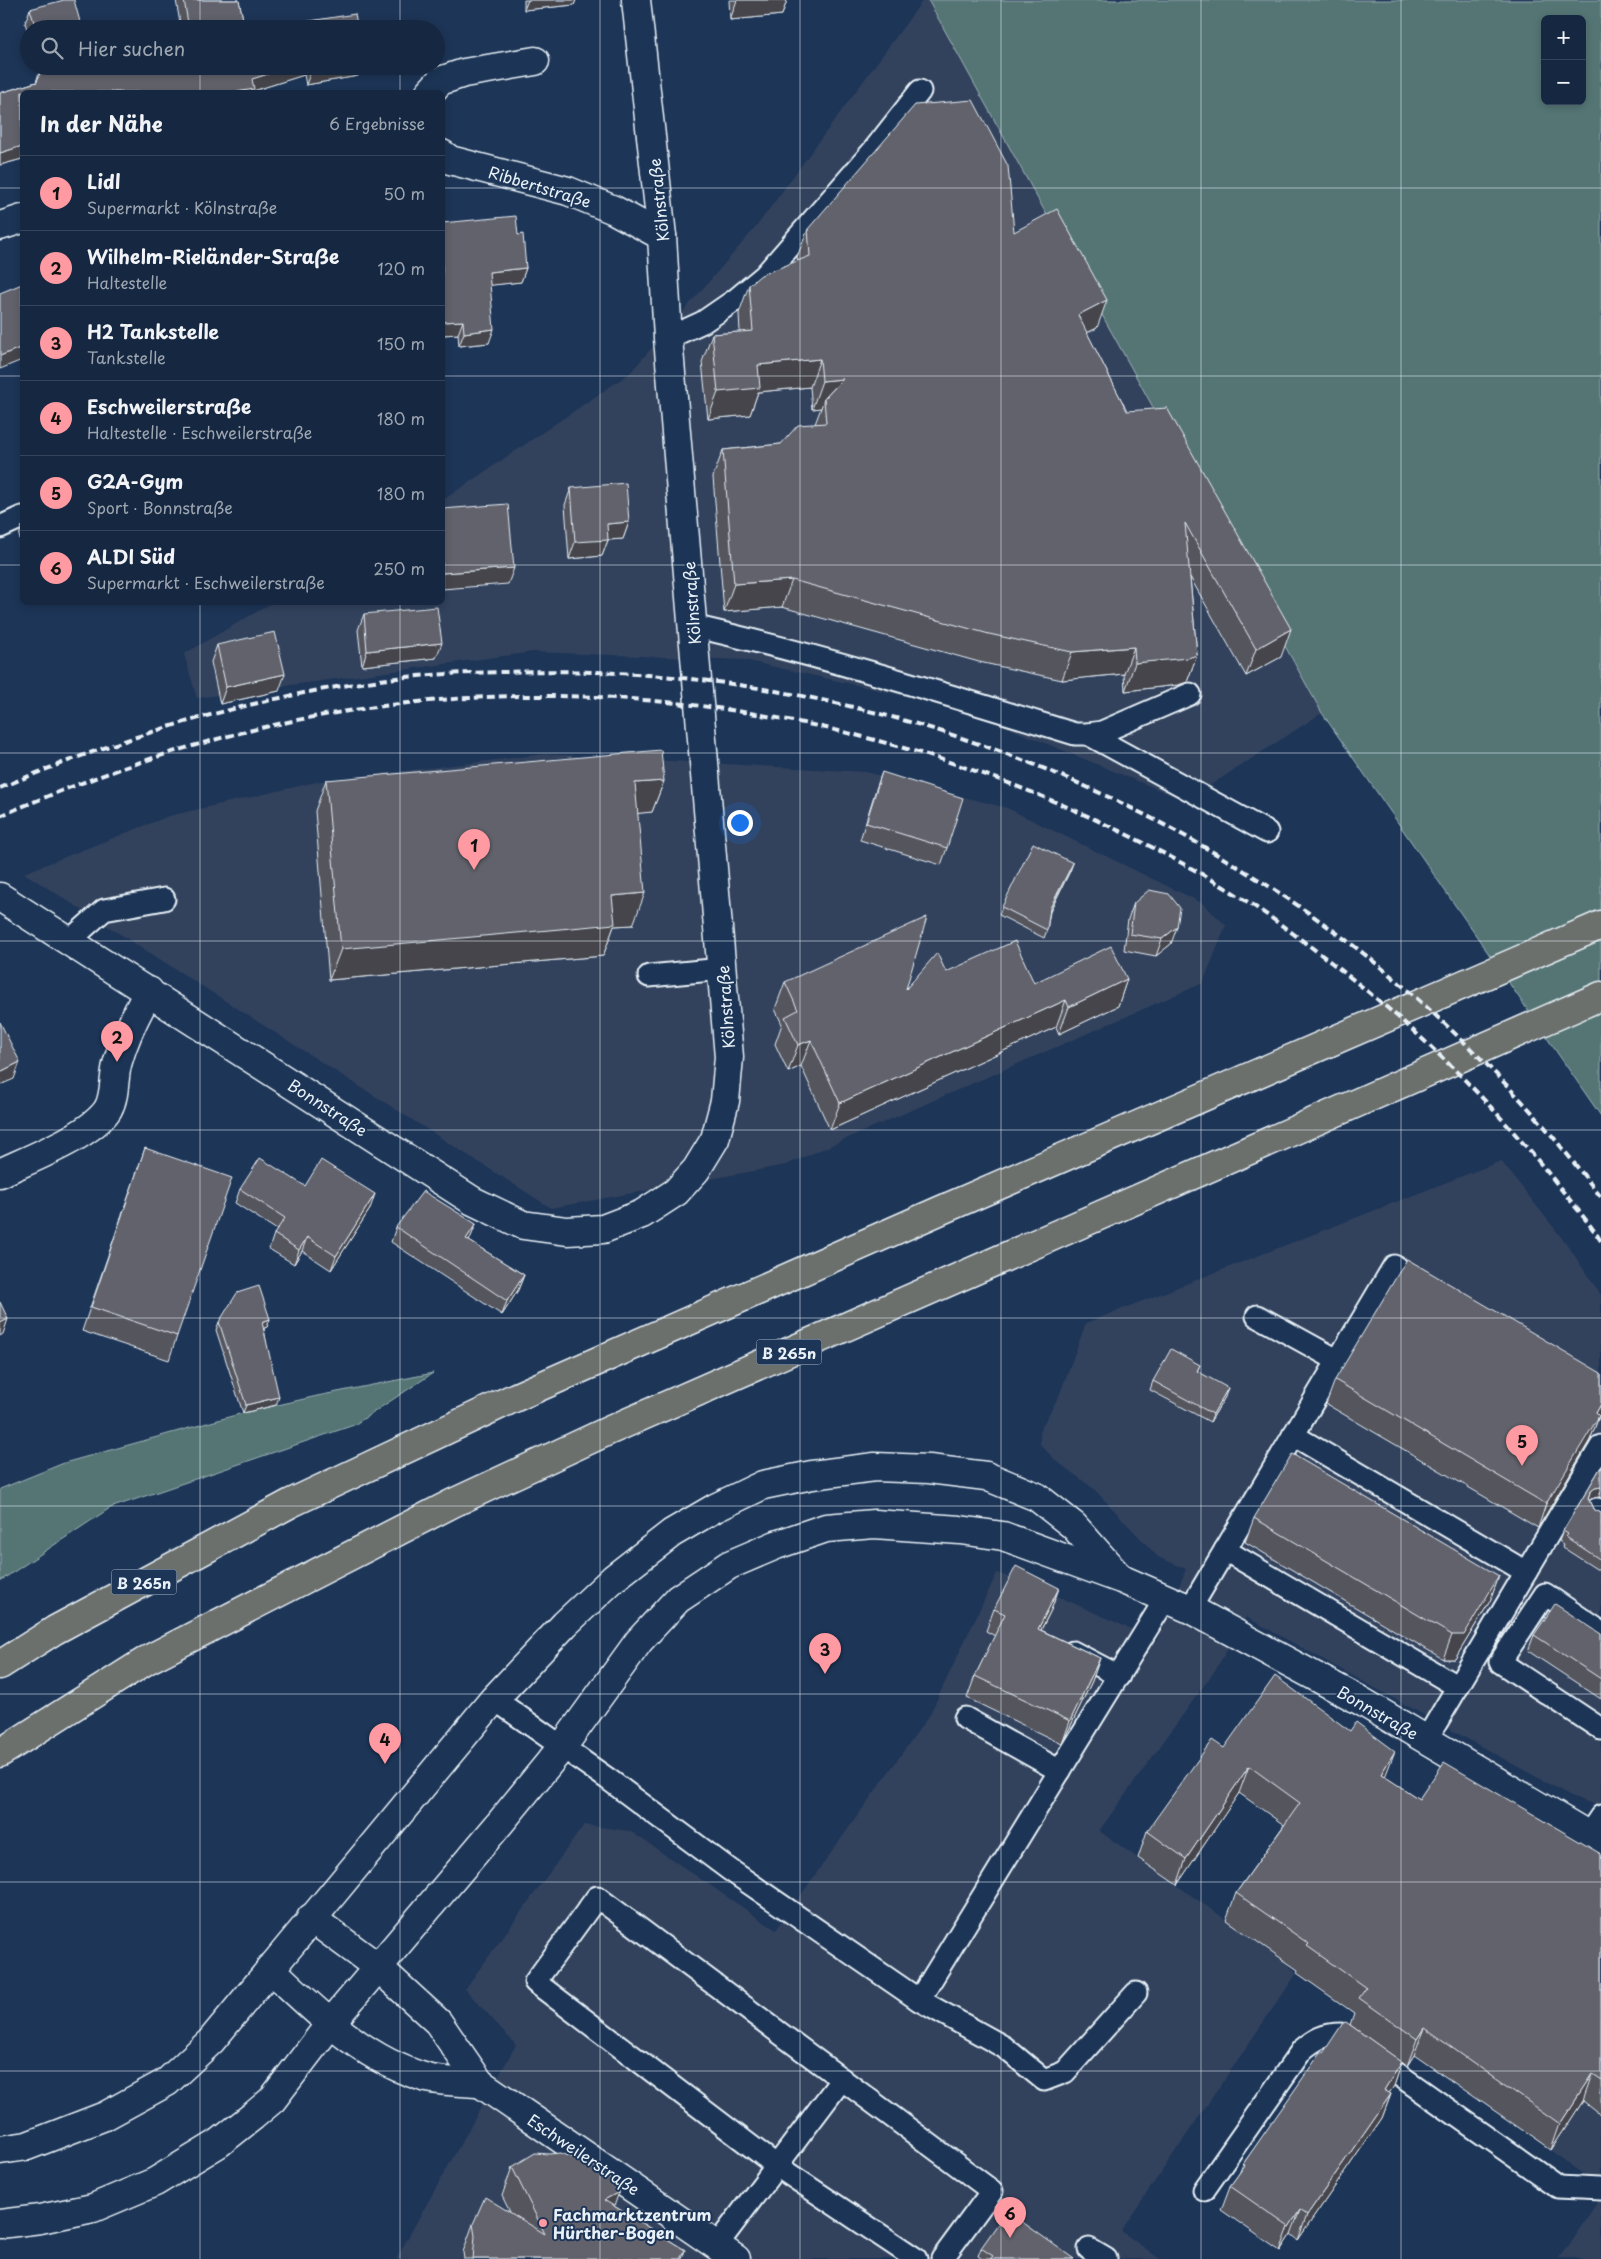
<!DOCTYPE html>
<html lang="de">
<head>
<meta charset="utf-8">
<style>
	:root { --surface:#162841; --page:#23344c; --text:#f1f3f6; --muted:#9ea6b1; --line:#35445a; --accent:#ff9aa2 }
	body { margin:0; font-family:"Playpen Sans",sans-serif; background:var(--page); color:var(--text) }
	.controls { position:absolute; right:15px; top:15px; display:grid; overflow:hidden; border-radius:8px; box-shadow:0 2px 8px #0003 }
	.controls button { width:45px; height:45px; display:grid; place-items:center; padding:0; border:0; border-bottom:1px solid var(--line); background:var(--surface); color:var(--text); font:25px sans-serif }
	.you { position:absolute; left:739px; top:822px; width:18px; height:18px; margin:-12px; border:4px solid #fff; border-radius:50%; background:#1a73e8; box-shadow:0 0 0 8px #1a73e833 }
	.badge { display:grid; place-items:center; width:32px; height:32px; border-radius:50%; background:var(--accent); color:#111; font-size:16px; font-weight:700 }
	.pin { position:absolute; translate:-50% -41px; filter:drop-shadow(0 1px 2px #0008) }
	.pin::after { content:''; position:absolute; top:26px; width:18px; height:15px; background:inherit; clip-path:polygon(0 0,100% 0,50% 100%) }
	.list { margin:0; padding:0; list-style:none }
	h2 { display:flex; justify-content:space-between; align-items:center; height:65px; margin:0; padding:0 20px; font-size:21px }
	h2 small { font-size:16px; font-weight:400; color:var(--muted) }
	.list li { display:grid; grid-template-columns:32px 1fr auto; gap:15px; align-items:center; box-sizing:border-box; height:75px; padding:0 20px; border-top:1px solid var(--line) }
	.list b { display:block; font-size:19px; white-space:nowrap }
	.list p { margin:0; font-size:16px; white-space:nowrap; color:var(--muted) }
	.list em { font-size:16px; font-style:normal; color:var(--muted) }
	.icon { flex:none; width:28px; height:28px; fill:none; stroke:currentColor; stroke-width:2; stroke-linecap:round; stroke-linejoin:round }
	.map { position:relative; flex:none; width:1601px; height:2259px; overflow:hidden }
	.search { position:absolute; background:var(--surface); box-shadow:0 2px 8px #0003; left:20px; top:20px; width:425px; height:55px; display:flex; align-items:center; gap:12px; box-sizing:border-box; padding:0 18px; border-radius:28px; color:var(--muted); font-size:19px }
	.panel { position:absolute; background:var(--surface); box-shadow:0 2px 8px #0003; left:20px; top:90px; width:425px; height:515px; border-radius:8px }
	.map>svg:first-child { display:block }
	.built { fill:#32425d }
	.green { fill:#547474; stroke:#9eb2b6; fill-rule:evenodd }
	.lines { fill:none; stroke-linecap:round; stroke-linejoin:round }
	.lane-casing { stroke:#e8f1f8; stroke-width:25 }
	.street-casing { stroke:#e8f1f8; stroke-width:31 }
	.secondary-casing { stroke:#e8f1f8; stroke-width:31 }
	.primary-casing { stroke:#e8f1f8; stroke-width:31 }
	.lane { stroke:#1d3557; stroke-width:21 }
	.street { stroke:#1d3557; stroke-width:28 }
	.secondary { stroke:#1d3557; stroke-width:28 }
	.primary { stroke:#6c706d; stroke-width:28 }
	.rail { stroke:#e8f1f8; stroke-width:4; stroke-dasharray:8 4; stroke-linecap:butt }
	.wall { fill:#54545d; stroke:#e8f1f8 }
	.shaded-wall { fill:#45454c; stroke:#e8f1f8 }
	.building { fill:#62626c; stroke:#e8f1f8 }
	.grid { fill:none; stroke:#e8f1f8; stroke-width:1; stroke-opacity:0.55 }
	.poi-dot { fill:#ff9aa2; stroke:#1d3557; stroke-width:2 }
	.labels { text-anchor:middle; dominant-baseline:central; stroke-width:4; stroke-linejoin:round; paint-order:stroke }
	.shield { fill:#1d3557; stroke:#abb9c8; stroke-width:1 }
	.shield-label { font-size:15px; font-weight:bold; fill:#e8f1f8 }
	.street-label { font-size:16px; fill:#e8f1f8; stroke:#1d3557 }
	.poi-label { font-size:16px; font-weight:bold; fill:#e8f1f8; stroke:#1d3557; text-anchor:start }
</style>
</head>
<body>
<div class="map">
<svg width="1601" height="2259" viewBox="0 0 1601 2259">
	<rect width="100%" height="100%" fill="#1d3557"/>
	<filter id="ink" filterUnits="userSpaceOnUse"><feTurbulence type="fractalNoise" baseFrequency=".02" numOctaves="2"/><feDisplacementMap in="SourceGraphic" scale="10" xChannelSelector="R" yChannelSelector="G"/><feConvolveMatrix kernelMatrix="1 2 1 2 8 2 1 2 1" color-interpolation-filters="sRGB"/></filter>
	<g filter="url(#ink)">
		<g class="built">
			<polygon points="923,0 928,0 1322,713 1186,801 963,709 744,660 533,652 197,698 184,654 272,603 442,602 443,500 630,373 756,227"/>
			<polygon points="545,754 866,772 1007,808 1202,903 1226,925 1203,983 786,1165 551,1208 24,873 169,816 321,781"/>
			<polygon points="1501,1161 1566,1243 1601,1295 1601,1807 1571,1796 1246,1617 1216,1669 1099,1831 1285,1961 1297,1973 1427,1785 1601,1889 1601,2186 1297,1973 1121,2231 1160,2259 396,2259 516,2045 465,1989 584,1825 630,1831 776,1930 930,1714 997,1573 1040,1588 1157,1641 1186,1569 1158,1557 1094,1489 1055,1460 1040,1444 1040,1430 1059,1396 1086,1323"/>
			<polygon points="1601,2197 1601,2259 1559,2259 1576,2234"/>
		</g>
		<g class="green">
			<path d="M928 0H1601V1116L1322 713ZM1545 19H1582V101H1545Z"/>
			<polygon points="433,1373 354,1425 110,1508 0,1581 0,1489 64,1463 243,1413 317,1396"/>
		</g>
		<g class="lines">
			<defs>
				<g id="lane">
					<polyline points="668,338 703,322 735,300 765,275 873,151 920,91"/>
					<polyline points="0,527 22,517"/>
					<path d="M692 626C821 655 948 695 1075 734H1088L1102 732 1190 694"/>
					<polyline points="1088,734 1267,832"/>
					<polyline points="69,941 104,910 164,899"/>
					<polyline points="649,976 722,969"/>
					<polyline points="1257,1316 1337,1360"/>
					<polyline points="1293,1435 1526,1572"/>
					<polyline points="1597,1509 1601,1512"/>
					<polyline points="1225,1550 1458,1687"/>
					<polyline points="1190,1609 1394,1266 1425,1284"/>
					<polyline points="1601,1632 1545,1594 1500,1662 1601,1729"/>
					<polyline points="1073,1652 1119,1676"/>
					<polyline points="494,1699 608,1779 730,1870 919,2000"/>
					<polyline points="965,1718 1060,1771"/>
					<polyline points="1426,1740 1601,1446"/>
					<polyline points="1588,1835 1601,1816"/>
					<polyline points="1136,1993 1065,2072 1044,2080 1004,2047 919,2000 1166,1598"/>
					<path d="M1204 2190 1302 2050C1315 2039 1324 2034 1341 2034L1558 2187 1601 2189"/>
					<polyline points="717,2245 842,2079"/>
					<polyline points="1089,2249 1106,2259"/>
					<polyline points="916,2259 777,2166 535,1982 597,1897 992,2191 942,2259"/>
				</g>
				<g id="street">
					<polyline points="430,92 440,81 464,73 535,61"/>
					<polyline points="442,154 450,160 568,191 614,210 662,236"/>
					<polyline points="0,226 22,219"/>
					<polyline points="0,897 473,1201 523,1225 567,1231 603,1229 642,1214 676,1192 696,1170 715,1139 725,1101 729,1057 668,338 662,236 636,0"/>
					<path d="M0 1173C29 1159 91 1136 108 1109 116 1095 113 1076 118 1061 125 1036 136 1014 149 991"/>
					<polyline points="311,1918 379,1968 438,2022 480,2083 736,2259"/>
					<path d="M270 1968C317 2012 363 2060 427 2078 443 2082 463 2082 480 2083"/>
				</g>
				<g id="secondary">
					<polyline points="0,2150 27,2146 105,2116 167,2082 211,2041 494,1699 565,1624 614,1578 672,1533 715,1508 763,1485 812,1475 875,1467 929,1469 986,1476 1037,1497 1074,1526 1118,1576"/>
					<polyline points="0,2224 40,2219 93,2208 155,2182 219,2143 253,2116 272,2100 330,2024 500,1823 563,1746 639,1641 678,1599 729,1565 776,1545 826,1528 874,1524 960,1530 1003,1536 1121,1579 1190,1609 1361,1701 1601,1843"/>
				</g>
				<g id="primary">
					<polyline points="0,1665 55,1630 291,1503 516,1397 939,1211 1601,925"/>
					<polyline points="0,1753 147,1660 453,1503 608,1431 1601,996"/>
				</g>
			</defs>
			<use href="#lane" class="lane-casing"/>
			<use href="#street" class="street-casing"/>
			<use href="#secondary" class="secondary-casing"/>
			<use href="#primary" class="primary-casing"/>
			<use href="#lane" class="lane"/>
			<use href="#street" class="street"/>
			<use href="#secondary" class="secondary"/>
			<use href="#primary" class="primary"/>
			<g class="rail">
				<path d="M0 788C116 739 237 702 361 683 408 675 456 673 504 672 767 663 1023 733 1246 872 1292 900 1336 931 1378 965 1426 1005 1472 1048 1515 1094 1546 1126 1573 1162 1601 1197"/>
				<path d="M0 816C88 778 180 746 274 725 591 655 917 714 1198 872 1251 901 1299 937 1346 974 1425 1036 1495 1106 1557 1184 1572 1203 1588 1221 1601 1241"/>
			</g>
		</g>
		<g class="wall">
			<polygon points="176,0 239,0 245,29 181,29"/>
			<polygon points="524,0 576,0 574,5 524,10"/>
			<polygon points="729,0 787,0 782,15 730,20"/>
			<polygon points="30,9 82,29 29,29 29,35 25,23"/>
			<polygon points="38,66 362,66 358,76 306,85 304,75 253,91 252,92 22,92 22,159 0,165 0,93 36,82 39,73"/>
			<polygon points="442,223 518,235 526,268 521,282 490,285 489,343 459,346 458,334 442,335"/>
			<polygon points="808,229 1014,232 1097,328 1087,333 1127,411 1281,657 1246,676 1190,577 1197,655 1187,682 1178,685 1125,691 1124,674 1062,680 979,662 782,607 724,612 713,477 723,450 781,444 815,424 821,408 812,409 810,387 758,392 750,415 708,419 702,362 712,334 740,332 739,313 749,285 798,261 797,257"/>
			<polygon points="571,488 629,522 623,539 608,540 602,556 569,559 565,505"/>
			<polygon points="22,526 22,545 19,536"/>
			<polygon points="364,614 436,658 362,666 358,630"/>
			<polygon points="217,645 279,691 220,704 211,662"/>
			<polygon points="882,772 947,848 941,865 860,840 876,789"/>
			<polygon points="326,780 664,781 652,812 637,813 633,925 614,926 603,956 329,980 315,811"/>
			<polygon points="1073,863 1070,871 1050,912 1047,930 1044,938 999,915 1002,907"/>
			<polygon points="1134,903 1171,944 1156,956 1124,950 1128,919"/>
			<polygon points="946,972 1034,983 1127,979 1118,1006 1059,1034 1056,1027 830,1130 801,1066 788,1072 775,1044 782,1024 775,1009 785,982 906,989"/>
			<polygon points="145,1148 177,1336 169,1360 82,1331"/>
			<polygon points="305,1186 370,1209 331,1270 302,1251 294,1264 269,1249 274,1234 277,1230 235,1203 240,1189"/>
			<polygon points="476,1224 469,1241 524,1275 518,1290 502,1315 391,1242 396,1227"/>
			<polygon points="270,1319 267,1327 264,1328 276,1405 243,1413 216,1330 219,1322"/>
			<polygon points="1200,1365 1197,1372 1225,1397 1210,1422 1150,1390 1153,1381"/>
			<polygon points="1601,1373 1601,1414 1598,1419 1590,1440 1538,1528 1326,1404 1335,1380"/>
			<polygon points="1601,1467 1601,1498 1599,1497 1592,1498 1589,1500 1593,1509 1601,1513 1601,1572 1562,1547 1563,1544 1559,1541 1563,1531"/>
			<polygon points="1254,1518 1499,1576 1490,1601 1455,1659 1443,1659 1245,1542"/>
			<polygon points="1059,1588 1051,1610 1041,1630 1100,1658 1092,1681 1062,1744 967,1698 975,1676 995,1636 986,1631 994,1609"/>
			<polygon points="1601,1634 1601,1699 1528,1651 1534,1635"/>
			<polygon points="1224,1748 1385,1777 1419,1799 1601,1854 1601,2115 1583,2101 1551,2150 1414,2055 1407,2066 1350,2025 1354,2013 1297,1973 1298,1970 1226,1920 1236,1893 1284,1825 1239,1793 1177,1885 1138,1858 1147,1831"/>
			<polygon points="1323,2053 1402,2062 1394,2086 1389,2093 1391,2094 1382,2118 1298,2240 1291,2234 1280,2251 1221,2210 1230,2186 1239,2174 1243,2164"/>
			<polygon points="512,2167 614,2206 685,2250 682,2259 464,2259 463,2252 473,2224 510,2212 502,2196"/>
			<polygon points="981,2248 1074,2259 982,2259 978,2256"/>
		</g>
		<g class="shaded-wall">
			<polygon points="528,0 576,0 574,5 524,10"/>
			<polygon points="737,0 787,0 782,15 730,20"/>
			<polygon points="293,66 308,66 304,75 253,91 252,92 236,92 252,79"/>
			<polygon points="340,66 362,66 358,76 306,85 311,71"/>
			<polygon points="22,146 22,159 0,165 0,153"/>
			<polygon points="526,268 521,282 484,286 489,272"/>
			<polygon points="1107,300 1097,328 1068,342 1078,315"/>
			<polygon points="463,321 458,334 442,335 442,322"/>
			<polygon points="494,329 489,343 459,346 464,333"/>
			<polygon points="22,347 22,360 0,369 0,356"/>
			<polygon points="820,359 810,387 758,392 750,415 708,419 718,392 758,365"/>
			<polygon points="843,379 824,399 821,408 812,409 822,381"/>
			<polygon points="629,522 623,539 608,540 602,556 569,559 575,542 607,524"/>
			<polygon points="514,568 508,584 442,589 442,573"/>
			<polygon points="792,580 782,607 724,612 734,584"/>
			<polygon points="1291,629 1281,657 1246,676 1256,649"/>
			<polygon points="442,643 436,658 362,666 367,651"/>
			<polygon points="1134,647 1124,674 1062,680 1072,652"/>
			<polygon points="1197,655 1187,682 1178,685 1125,691 1135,663"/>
			<polygon points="285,674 279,691 220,704 226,687"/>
			<polygon points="664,781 652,812 623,815 635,783"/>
			<polygon points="1073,863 1070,871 1047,917 1050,908"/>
			<polygon points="645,893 633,925 614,926 603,956 329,980 341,949 612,896"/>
			<polygon points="1177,927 1171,944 1156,956 1162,939"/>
			<polygon points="1127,979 1118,1006 1059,1034 1069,1007"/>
			<polygon points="1066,1000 1056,1027 830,1130 840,1103"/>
			<polygon points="811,1040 801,1066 788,1072 798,1045"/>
			<polygon points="20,1062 14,1079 0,1085 0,1072"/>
			<polygon points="375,1194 370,1209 331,1270 336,1256"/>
			<polygon points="476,1224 470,1239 460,1254 466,1239"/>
			<polygon points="307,1237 302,1251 294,1264 299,1250"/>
			<polygon points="524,1275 518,1290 502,1315 507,1301"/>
			<polygon points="8,1319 3,1334 0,1336 0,1323"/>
			<polygon points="270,1319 267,1327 259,1330 262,1322"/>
			<polygon points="1228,1388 1225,1397 1210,1422 1213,1414"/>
			<polygon points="279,1397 276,1405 243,1413 246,1405"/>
			<polygon points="1601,1404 1601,1414 1598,1419 1590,1440 1538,1528 1546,1504"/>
			<polygon points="1601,1487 1601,1491 1599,1497 1592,1498 1587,1502 1590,1492 1595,1488"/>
			<polygon points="1499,1576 1490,1601 1455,1659 1443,1659 1452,1635"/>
			<polygon points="1059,1588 1051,1610 1030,1651 1038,1629"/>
			<polygon points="1100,1658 1092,1681 1062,1744 1070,1721"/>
			<polygon points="1395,1751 1385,1777 1381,1774"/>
			<polygon points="1249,1766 1239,1793 1177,1885 1186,1859"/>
			<polygon points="1424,2028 1414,2055 1407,2066 1417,2039"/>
			<polygon points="1402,2062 1394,2086 1375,2114 1384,2090"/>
			<polygon points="1592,2075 1583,2101 1551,2150 1560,2124"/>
			<polygon points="1391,2094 1382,2118 1298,2240 1307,2215"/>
			<polygon points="619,2192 609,2221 604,2200"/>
			<polygon points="1300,2210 1291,2234 1280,2251 1289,2227"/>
		</g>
		<g class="building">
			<polygon points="64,0 74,0 82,29 36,29 30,9"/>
			<polygon points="184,0 239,0 245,29 189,29"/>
			<polygon points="355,14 358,29 292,29 304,27 303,22"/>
			<polygon points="42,66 293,66 252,79 254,89 236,92 22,92 22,146 0,153 0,93 37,82"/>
			<polygon points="310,66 340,66 311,71"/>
			<polygon points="973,100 1008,166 1014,232 1057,209 1107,300 1078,315 1127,411 1167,408 1291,629 1256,649 1185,523 1197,655 1188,658 1135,663 1134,647 1072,652 989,634 792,580 734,584 723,450 781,444 798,425 826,423 824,399 843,379 822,381 820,359 758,365 760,388 718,392 712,334 753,331 749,285 761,275 810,256 808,229 915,105"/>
			<polygon points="516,216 518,235 523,234 526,268 489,272 494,329 464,333 463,321 442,322 442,223"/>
			<polygon points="22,284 22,347 0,356 0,293"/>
			<polygon points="626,483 629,522 607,524 608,540 575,542 571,488"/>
			<polygon points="508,504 514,568 442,573 442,509"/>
			<polygon points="437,607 442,643 367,651 364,614"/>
			<polygon points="275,632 285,674 226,687 217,645"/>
			<polygon points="661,750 664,781 635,783 645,893 612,896 615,924 341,949 326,780"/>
			<polygon points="882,772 963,798 947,848 866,823"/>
			<polygon points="1033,843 1073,863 1050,908 1047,930 1002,907"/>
			<polygon points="1149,890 1169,894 1180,908 1177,927 1162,939 1130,934 1134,903"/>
			<polygon points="927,917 906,989 937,953 946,972 1015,941 1034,983 1111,946 1127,979 1069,1007 1066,1000 840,1103 811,1040 798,1045 785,1017 798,1010 785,982"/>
			<polygon points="0,1022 20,1062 0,1072"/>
			<polygon points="145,1148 232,1178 177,1336 91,1307"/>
			<polygon points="260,1158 305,1186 321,1160 375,1194 336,1256 307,1237 299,1250 274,1234 285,1218 240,1189"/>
			<polygon points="423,1191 476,1224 466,1239 524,1275 507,1301 396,1227"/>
			<polygon points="1407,1259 1601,1373 1601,1404 1596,1413 1599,1416 1546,1504 1335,1380"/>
			<polygon points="259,1286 270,1319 262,1322 279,1397 246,1405 219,1322 237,1293"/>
			<polygon points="0,1302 8,1319 0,1323"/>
			<polygon points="1171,1349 1200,1365 1197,1371 1228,1388 1213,1414 1153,1381"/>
			<polygon points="1292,1454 1499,1576 1464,1635 1452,1635 1254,1518"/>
			<polygon points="1601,1467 1601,1487 1595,1488 1590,1492 1588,1498 1593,1509 1601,1513 1601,1560 1566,1537 1568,1534 1563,1531"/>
			<polygon points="1016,1566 1059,1588 1038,1629 1100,1658 1070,1721 975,1676 1005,1614 994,1609"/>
			<polygon points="1555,1604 1601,1634 1601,1679 1534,1635"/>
			<polygon points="1275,1676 1350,1731 1356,1722 1395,1751 1381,1774 1419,1799 1444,1762 1601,1854 1601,2081 1592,2075 1560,2124 1424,2028 1417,2039 1359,1998 1366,1988 1307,1946 1309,1944 1236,1893 1300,1803 1249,1766 1186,1859 1147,1831 1212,1740 1224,1748"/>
			<polygon points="1346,2022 1402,2062 1384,2090 1391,2094 1307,2215 1300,2210 1289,2227 1230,2186 1245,2165 1243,2164 1321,2052 1323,2053 1343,2023"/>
			<polygon points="535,2153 549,2154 561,2153 602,2169 619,2192 604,2200 685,2250 680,2259 473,2259 475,2236 473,2224 485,2197 545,2234 512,2167"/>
			<polygon points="1007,2211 1074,2259 990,2259 993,2256 981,2248"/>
		</g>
	</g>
	<path class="grid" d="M200 0V29M400 0V29M600 0V2259M800 0V2259M1001 0V2259M1201 0V2259M1401 0V2259M200 66V92M400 66V92M0 188H22M442 188H1601M0 376H22M442 376H1601M0 565H22M442 565H1601M200 602V2259M400 602V2259M0 753H1601M0 941H1601M0 1130H1601M0 1318H1601M0 1506H1601M0 1694H1601M0 1882H1601M0 2071H1601"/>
	<circle class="poi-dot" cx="543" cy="2223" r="5"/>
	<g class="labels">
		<g class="shield">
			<rect x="756.5" y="1339.5" width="65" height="25" rx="4"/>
			<rect x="111.5" y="1569.5" width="65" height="25" rx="4"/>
		</g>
		<g class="shield-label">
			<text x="789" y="1352">B 265n</text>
			<text x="144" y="1582">B 265n</text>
		</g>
		<g class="street-label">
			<text transform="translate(540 186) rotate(17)">Ribbertstraße</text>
			<text transform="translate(658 200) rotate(-96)">Kölnstraße</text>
			<text transform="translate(691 603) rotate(-94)">Kölnstraße</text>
			<text transform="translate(725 1007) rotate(-94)">Kölnstraße</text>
			<text transform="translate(328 1107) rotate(33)">Bonnstraße</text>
			<text transform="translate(1378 1712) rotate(30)">Bonnstraße</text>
			<text transform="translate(584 2154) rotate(34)">Eschweilerstraße</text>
		</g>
		<g class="poi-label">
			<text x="553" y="2214">Fachmarktzentrum<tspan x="553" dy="18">Hürther-Bogen</tspan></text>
		</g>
	</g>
</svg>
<div class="controls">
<button>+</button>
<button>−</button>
</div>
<div class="you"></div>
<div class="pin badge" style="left:474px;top:870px">1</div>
<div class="pin badge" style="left:117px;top:1062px">2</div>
<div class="pin badge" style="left:825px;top:1674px">3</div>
<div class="pin badge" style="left:385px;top:1764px">4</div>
<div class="pin badge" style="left:1522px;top:1466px">5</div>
<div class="pin badge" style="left:1010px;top:2238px">6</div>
<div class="search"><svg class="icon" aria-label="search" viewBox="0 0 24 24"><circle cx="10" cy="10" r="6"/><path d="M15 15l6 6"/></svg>Hier suchen</div>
<section class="panel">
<h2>In der Nähe<small>6 Ergebnisse</small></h2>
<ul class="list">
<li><span class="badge">1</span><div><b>Lidl</b><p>Supermarkt · Kölnstraße</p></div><em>50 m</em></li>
<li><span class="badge">2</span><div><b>Wilhelm-Rieländer-Straße</b><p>Haltestelle</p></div><em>120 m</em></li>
<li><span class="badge">3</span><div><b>H2 Tankstelle</b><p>Tankstelle</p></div><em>150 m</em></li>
<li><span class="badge">4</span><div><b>Eschweilerstraße</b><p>Haltestelle · Eschweilerstraße</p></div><em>180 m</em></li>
<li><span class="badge">5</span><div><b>G2A-Gym</b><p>Sport · Bonnstraße</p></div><em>180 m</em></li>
<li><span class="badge">6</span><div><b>ALDI Süd</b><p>Supermarkt · Eschweilerstraße</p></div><em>250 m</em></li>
</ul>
</section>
</div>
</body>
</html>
